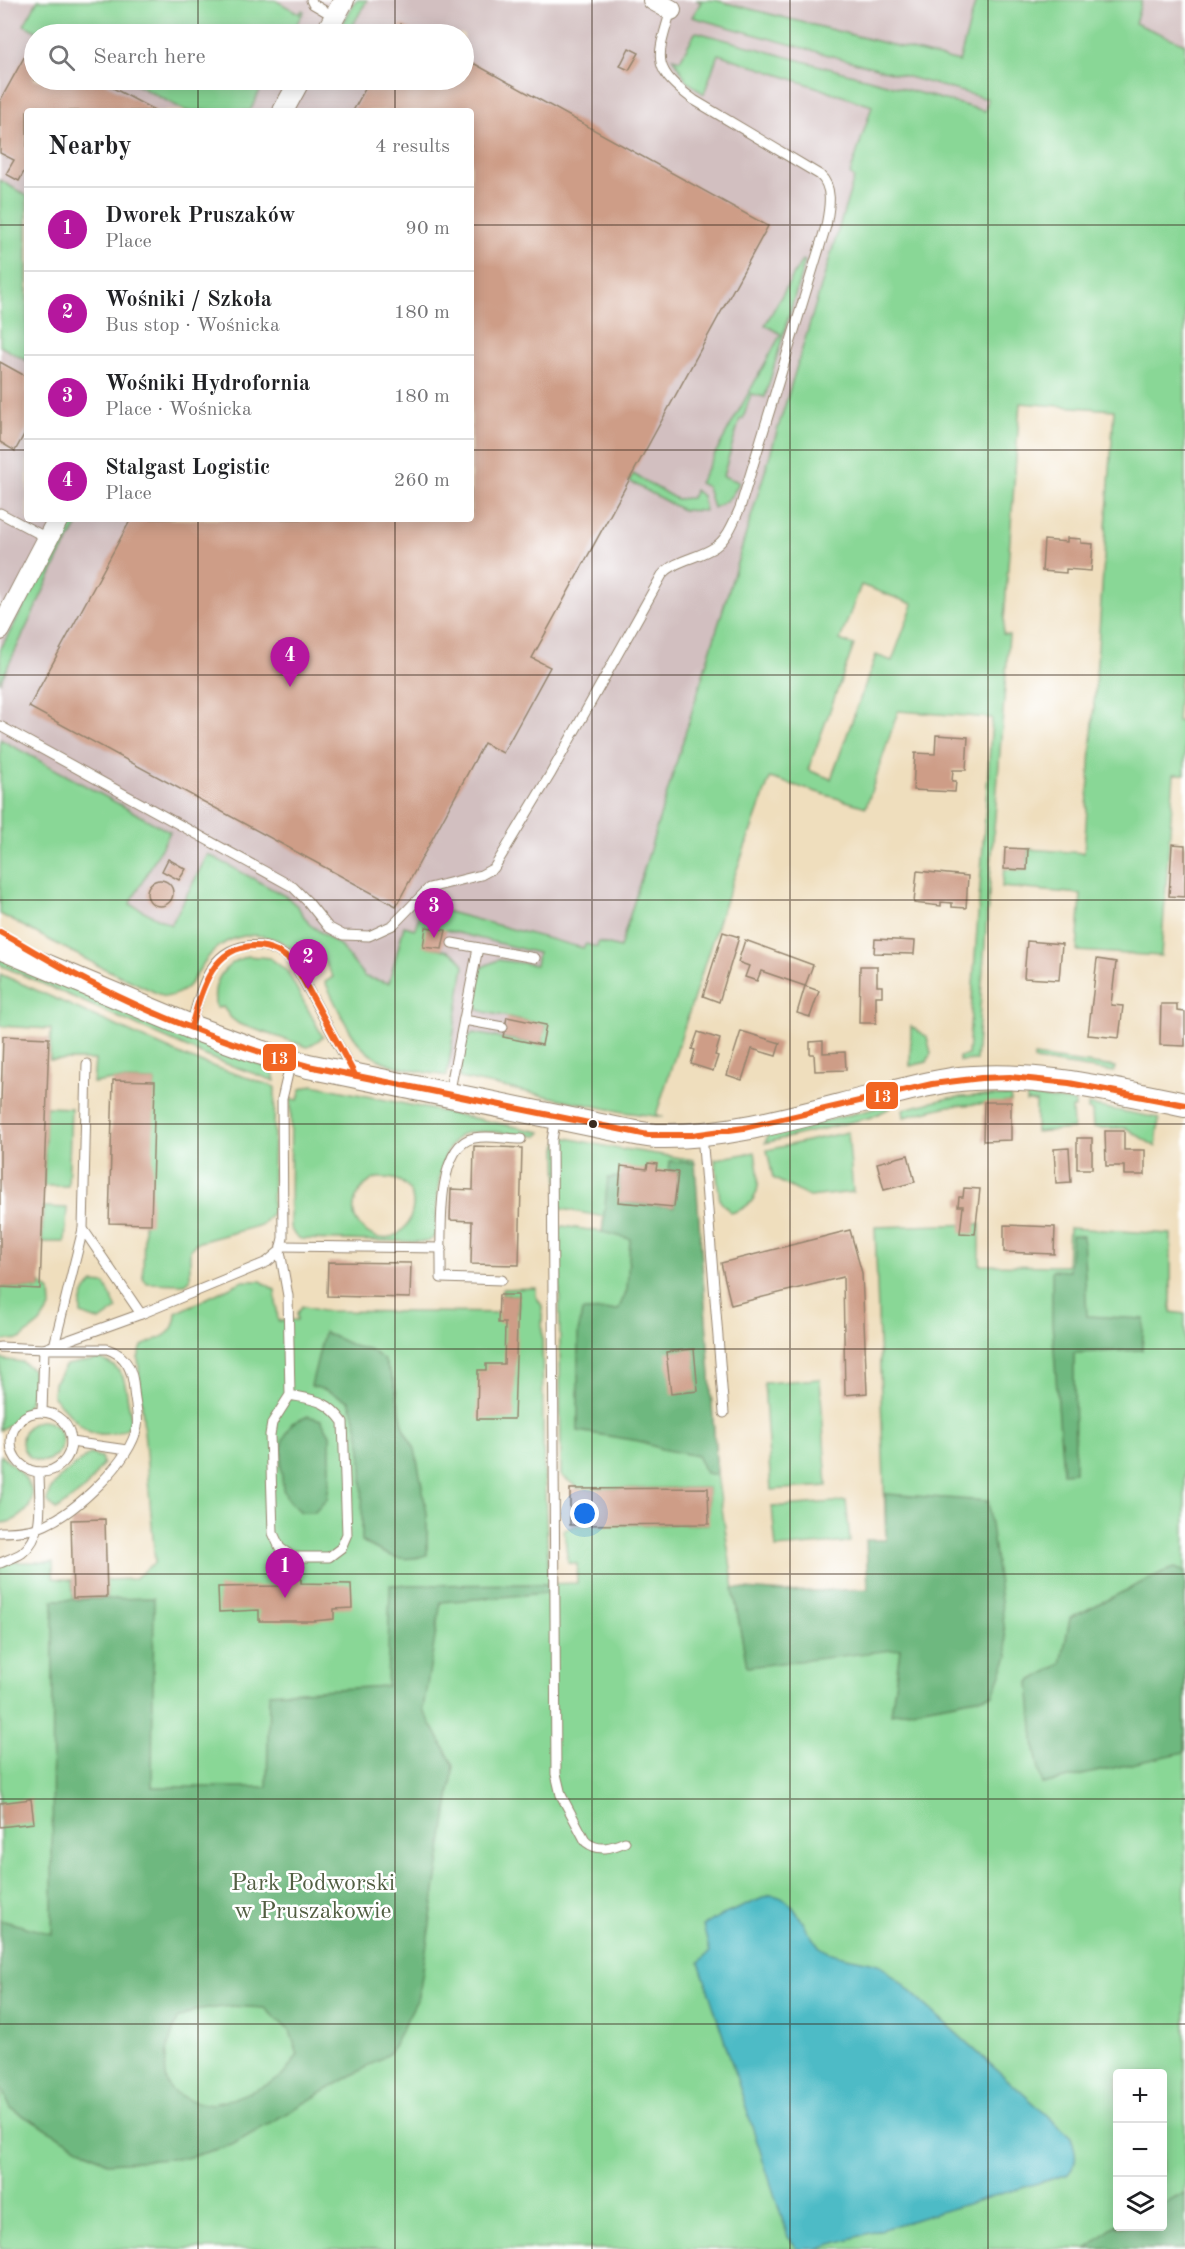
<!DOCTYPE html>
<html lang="en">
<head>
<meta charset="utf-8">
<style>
	:root { --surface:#fff; --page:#f2f2f2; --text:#202124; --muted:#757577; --line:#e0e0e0; --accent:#b5179e }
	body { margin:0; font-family:"Old Standard TT",serif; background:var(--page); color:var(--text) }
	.controls { position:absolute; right:18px; bottom:18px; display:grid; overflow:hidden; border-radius:6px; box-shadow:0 3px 15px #0003 }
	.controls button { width:54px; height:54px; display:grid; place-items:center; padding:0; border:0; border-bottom:2px solid var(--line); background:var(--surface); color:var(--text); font:30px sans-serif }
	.you { position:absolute; left:585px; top:1514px; width:21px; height:21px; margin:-15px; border:4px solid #fff; border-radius:50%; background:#1a73e8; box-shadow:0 0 0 9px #1a73e833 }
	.badge { display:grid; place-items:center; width:39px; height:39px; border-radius:50%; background:var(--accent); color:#fff; font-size:20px; font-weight:700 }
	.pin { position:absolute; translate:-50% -50px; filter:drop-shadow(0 2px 3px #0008) }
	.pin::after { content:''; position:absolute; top:32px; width:21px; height:18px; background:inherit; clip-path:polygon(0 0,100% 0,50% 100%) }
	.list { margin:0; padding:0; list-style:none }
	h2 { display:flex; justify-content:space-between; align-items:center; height:78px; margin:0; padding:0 24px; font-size:26px }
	h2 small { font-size:20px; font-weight:400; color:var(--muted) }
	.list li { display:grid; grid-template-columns:39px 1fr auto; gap:18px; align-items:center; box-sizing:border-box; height:84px; padding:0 24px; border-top:2px solid var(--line) }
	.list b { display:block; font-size:22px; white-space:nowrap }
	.list p { margin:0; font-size:20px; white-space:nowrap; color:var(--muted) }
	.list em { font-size:20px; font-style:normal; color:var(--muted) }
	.icon { flex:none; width:33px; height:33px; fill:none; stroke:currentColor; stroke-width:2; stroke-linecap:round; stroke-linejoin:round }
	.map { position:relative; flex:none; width:1185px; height:2249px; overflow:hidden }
	.search { position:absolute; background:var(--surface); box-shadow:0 3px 15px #0003; left:24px; top:24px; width:450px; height:66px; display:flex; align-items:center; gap:15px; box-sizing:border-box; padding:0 21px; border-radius:33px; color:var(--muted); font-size:22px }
	.panel { position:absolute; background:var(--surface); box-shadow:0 3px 15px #0003; left:24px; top:108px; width:450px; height:414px; border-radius:6px }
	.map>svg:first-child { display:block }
	.industrial { fill:#d2bfc0; fill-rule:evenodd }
	.green { fill:#89d796; stroke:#62805a; stroke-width:1.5; fill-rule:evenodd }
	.forest { fill:#6eb87f; stroke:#54714e; stroke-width:1.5; fill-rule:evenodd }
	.water { fill:#4dbbc6; stroke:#447272; stroke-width:1.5 }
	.building { fill:#ce9d87 }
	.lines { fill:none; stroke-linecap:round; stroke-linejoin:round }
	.service-casing { stroke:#95846e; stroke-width:11 }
	.minor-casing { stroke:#95846e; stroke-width:22 }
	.tertiary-casing { stroke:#95846e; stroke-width:26 }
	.service { stroke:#fff; stroke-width:9 }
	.minor { stroke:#fff; stroke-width:20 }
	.tertiary { stroke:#fff; stroke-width:24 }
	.bus-1-casing { stroke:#fff; stroke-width:10 }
	.bus-1 { stroke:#f26522; stroke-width:6 }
	.grid { fill:none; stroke:#3b2a1e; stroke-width:1.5; stroke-opacity:0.55 }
	.bus-dot { fill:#3b2a1e; stroke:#fff; stroke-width:2 }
	.labels { text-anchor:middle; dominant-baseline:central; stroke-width:5; stroke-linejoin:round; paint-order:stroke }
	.park-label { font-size:24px; fill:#525e42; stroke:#fff }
	.line-badge { stroke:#fff; stroke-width:2 }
	.badge-label { font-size:16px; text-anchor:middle; font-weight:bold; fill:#fff }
</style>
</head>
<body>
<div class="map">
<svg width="1185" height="2249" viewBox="0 0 1185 2249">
	<rect width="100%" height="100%" fill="#fff"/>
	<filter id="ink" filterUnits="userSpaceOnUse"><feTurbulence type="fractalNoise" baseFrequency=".0167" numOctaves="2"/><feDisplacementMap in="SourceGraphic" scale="12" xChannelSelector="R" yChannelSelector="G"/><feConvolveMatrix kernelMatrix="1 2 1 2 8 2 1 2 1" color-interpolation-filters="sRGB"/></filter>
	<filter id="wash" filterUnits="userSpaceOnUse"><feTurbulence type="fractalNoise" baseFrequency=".008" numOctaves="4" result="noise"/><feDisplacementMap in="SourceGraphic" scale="24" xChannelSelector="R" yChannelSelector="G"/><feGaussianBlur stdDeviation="1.35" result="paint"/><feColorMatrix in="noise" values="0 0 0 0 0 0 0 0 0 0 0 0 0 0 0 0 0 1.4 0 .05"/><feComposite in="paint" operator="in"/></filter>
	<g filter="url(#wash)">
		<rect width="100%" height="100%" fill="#efdebd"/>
		<g class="industrial">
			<path d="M0 0H976L959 61 999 72 748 843 710 877 562 1096 381 1056 310 933 210 906 175 986 0 906ZM34 34H464V80H34ZM27 111H471V519H27Z"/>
			<polygon points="1142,0 1185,0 1185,44 1135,23"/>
		</g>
		<g class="green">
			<polygon points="38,0 275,0 300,14 302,10 304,11 291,34 42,34 24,25"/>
			<polygon points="356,0 367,0 348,34 337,34"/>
			<path d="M696 0H715L959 62 976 0H1142L1135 23 1185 44V607L1177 721 1185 722V774H1174L1161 956 1077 951 1081 894 1002 887 1004 869 1027 870 1028 849 1084 853 1114 410 1020 403 1003 634 1009 635 976 1060 959 1061V1057L968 1055 992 718 898 711 866 807 770 778 720 916 656 1115 663 1117 623 1112 459 1078C462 1065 460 1041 473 1033L542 1045 546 1025 485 1012 479 1010 474 1003 482 967 498 960 536 965 538 953 446 930 424 946C440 949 457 949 464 966L447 1076C424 1072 396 1069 376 1058 352 1046 337 1005 325 982L333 977 323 959 308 967C288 932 238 923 210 955 193 973 195 992 165 997L97 965 0 914V739L170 832 130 904 171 925 208 854 287 897 298 907 309 924 339 945 365 977 389 983 404 926 415 929 422 905 583 948 586 944 597 947 598 942 620 948 854 178 850 174 872 106 718 54 704 94 687 81 673 58 680 60 695 33 697 32 985 111 988 99 692 17 701 2ZM861 585 913 604 892 661 876 655 831 779 808 770 854 645 840 640Z"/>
			<polygon points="127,80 265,80 250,111 186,111"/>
			<polygon points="0,180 27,196 27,361 0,346"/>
			<path d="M802 260 805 261 765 397 751 394 743 419H740L723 476 739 482C733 496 727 502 713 508L707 487 699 483 781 334 765 325Z"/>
			<polygon points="633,474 676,499 691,498 695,490 702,496 705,511 682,510 629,481"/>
			<polygon points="72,519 81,519 60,556 0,683 0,650"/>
			<polygon points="0,956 215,1049 259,1064 273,1072 275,1081 215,1060 0,965"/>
			<path d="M247 956 270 958 287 971 323 1037 308 1047 239 1024 231 1018 223 1007 216 1008C210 982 224 964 247 956Z"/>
			<polygon points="0,974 188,1058 275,1087 272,1213 261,1225 196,1243 190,1250 190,1280 185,1284 147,1283 143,1279 144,1224 155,1081 113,1080 93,1083 95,1060 50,1060 51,1029 0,1026"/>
			<polygon points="911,1026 927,1037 931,1053 927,1062 910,1066"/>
			<polygon points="1034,1056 1115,1067 1114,1072 1034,1060"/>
			<path d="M313 1085 541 1132 538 1136C523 1135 474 1128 463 1134 435 1149 437 1207 436 1234L432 1239 426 1242 301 1239 295 1236 290 1227 291 1099 298 1100 301 1089ZM377 1178C442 1173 407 1266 364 1230 344 1213 356 1186 377 1178Z"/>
			<polygon points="976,1096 1010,1096 1011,1102 948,1106 904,1117 903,1109 949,1098"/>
			<polygon points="1027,1096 1075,1102 1075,1108 1072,1108 1073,1129 1036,1132 1036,1102 1026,1102"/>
			<polygon points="890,1105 890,1108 872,1117 765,1143 768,1135"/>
			<polygon points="1088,1105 1159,1118 1156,1147 1126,1128 1093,1128 1092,1111 1088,1110"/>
			<polygon points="46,1107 71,1108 68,1186 44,1186"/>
			<polygon points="848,1132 853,1192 809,1197 773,1178 767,1150"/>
			<path d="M563 1137 623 1150 624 1149 694 1160 717 1475 741 1635 891 1611 886 1540 875 1227 980 1224V1265L1067 1266 1069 1228 1171 1234V1312L1185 1314V2249H0V1562H53V1578L72 1580 73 1599 107 1598 106 1580 134 1579 155 1562 138 1358 142 1346C160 1337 175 1337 176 1313L243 1281H261L275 1290 278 1321 297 1320V1313L302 1306 322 1311 518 1313V1295H502V1289L536 1288V1296L542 1306 543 1446 549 1584 577 1583V1564L568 1563 564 1530 578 1525 708 1524V1488L579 1489 561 1475 559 1230 563 1226 602 1232 605 1217 562 1209 558 1204 557 1144ZM1118 2074H1162V2226H1118Z"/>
			<path d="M755 1152C760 1181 764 1204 731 1213L720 1201 715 1159Z"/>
			<polygon points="43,1207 67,1208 65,1242 42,1242"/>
			<polygon points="40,1283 50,1291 51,1306 40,1323 20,1339 0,1341 0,1287 40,1289"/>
			<path d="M93 1283 105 1284 117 1309 100 1321 81 1314C80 1302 84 1290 93 1283Z"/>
			<path d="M0 1359 22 1362 32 1369C38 1397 24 1417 0 1430Z"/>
			<path d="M100 1359C124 1368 125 1378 128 1402 129 1407 131 1415 131 1420 129 1435 101 1436 90 1432 79 1427 62 1406 53 1397L54 1383 66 1365Z"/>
			<polygon points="820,1379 827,1486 771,1490 764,1383"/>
			<circle cx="42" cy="1441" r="20"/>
			<path d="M90 1454 101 1457 103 1464 85 1489 56 1510 47 1502C48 1481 75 1466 90 1454Z"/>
			<path d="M0 1455C11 1463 28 1476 31 1490 36 1509 16 1523 0 1523Z"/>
			<polygon points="846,1501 850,1542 776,1548 772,1507"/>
		</g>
		<g class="forest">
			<polygon points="670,1161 695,1163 717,1475 706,1473 697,1456 661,1449 639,1441 578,1431 578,1333 582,1311 618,1310 627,1290 630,1239 602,1232 608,1178 620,1177 619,1202 674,1207 678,1172 669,1171"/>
			<polygon points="1072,1235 1083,1236 1087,1316 1144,1319 1142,1350 1074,1353 1075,1472 1063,1473 1052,1323 1052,1270 1069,1271"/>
			<path d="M324 1332 356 1347 369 1349 384 1360 394 1381 404 1430 415 1449 427 1513V1555C400 1564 385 1555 362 1541 361 1496 368 1443 349 1401L326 1390 311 1386Z"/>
			<polygon points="308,1416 321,1420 330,1435 330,1476 327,1499 315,1512 301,1512 288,1500 283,1489 281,1466 283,1440 292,1423"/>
			<polygon points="885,1494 988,1501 1008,1656 993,1695 891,1714 900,1649 747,1667 733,1588 784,1592 868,1589 866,1540 886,1540"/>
			<polygon points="1175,1568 1185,1572 1185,1752 1042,1784 1035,1750 1029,1682 1061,1664 1070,1618 1163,1572"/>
			<path d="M549 1584 546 1593 441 1602 423 1709 454 1766 419 1996 389 2054 232 2145 186 2158 107 2163 11 2109 0 2086V1920L52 1934 53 1600 154 1598 152 1787H267L269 1693 387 1686 390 1585ZM230 2006 264 2008 290 2031 298 2055C293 2061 287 2072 281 2077 270 2085 224 2103 211 2104 202 2105 173 2095 169 2087 160 2065 170 2040 177 2019L194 2011Z"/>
			<polygon points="1185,2193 1185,2249 1086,2249 1117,2224 1118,2226 1162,2226 1163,2204"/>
		</g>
		<path class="water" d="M770 1895C797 1896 802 1929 819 1946 832 1958 864 1958 881 1965L1071 2137C1076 2152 1079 2162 1068 2174L816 2249H798L788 2237 699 1962 710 1952 703 1926 718 1917Z"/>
		<g id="blocks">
			<g class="building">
				<polygon points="401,24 420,34 395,34"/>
				<polygon points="32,43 34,44 34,80 98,80 156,111 27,111 27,166 19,181 6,174 14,160 0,153 0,101"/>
				<polygon points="629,48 639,53 629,70 620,66"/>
				<polygon points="464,58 768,226 532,658 550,667 503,753 484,743 396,906 29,707 131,519 471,519 471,111 353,111 370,80 464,80"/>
				<polygon points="0,362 27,377 27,429 15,451 0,442"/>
				<polygon points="1067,538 1081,539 1081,543 1093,544 1091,571 1066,569 1066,573 1042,571 1044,540 1067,542"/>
				<polygon points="936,735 968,737 966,770 953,770 952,781 956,781 955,792 913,790 915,753 935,754"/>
				<polygon points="1172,844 1185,845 1185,897 1169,896"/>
				<polygon points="1005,848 1028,849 1027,870 1004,869"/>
				<polygon points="168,859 186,869 179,880 162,871"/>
				<polygon points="917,871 968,876 966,908 952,907 952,903 941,902 941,906 914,903"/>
				<circle cx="160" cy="893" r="13"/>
				<polygon points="426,927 446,930 442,949 423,947"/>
				<polygon points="723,932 739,937 719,1002 703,996"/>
				<polygon points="875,939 915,941 914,954 874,953"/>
				<polygon points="745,940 813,965 805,986 761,971 757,981 745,977 749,966 738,962"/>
				<polygon points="1027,941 1062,944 1059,980 1024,978"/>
				<polygon points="1097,959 1116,962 1111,1005 1123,1006 1119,1038 1088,1035"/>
				<polygon points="860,966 877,966 877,986 882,986 882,996 876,996 876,1023 859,1023"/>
				<polygon points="805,986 819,991 810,1017 797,1013"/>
				<polygon points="1161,1004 1177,1004 1177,1011 1185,1012 1185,1046 1160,1045"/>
				<polygon points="507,1017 546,1025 542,1045 503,1037"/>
				<polygon points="741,1031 780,1043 776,1056 752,1049 742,1080 727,1075"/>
				<polygon points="698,1032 720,1039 715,1055 718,1056 713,1071 691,1064 695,1050 692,1049"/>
				<polygon points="3,1036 49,1038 40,1289 0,1287 0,1135"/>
				<polygon points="823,1041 823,1053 845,1052 846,1070 815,1071 814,1054 810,1054 810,1042"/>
				<polygon points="113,1080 155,1081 151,1224 109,1223"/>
				<polygon points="984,1102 1011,1102 1011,1140 983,1141"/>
				<polygon points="1105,1131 1124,1131 1124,1150 1145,1150 1145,1175 1124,1175 1124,1166 1106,1166"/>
				<rect x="1077" y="1138" width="15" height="31"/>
				<polygon points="474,1146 522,1148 519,1265 471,1264 472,1221 450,1220 451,1189 473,1190"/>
				<polygon points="1069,1148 1071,1182 1056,1183 1054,1149"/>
				<polygon points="908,1155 915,1182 884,1190 877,1163"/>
				<polygon points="648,1163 657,1164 656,1170 678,1172 674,1207 618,1202 621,1166 647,1169"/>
				<polygon points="964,1188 980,1189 975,1234 960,1233 963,1206 958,1206 959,1197 963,1197"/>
				<polygon points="1004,1225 1055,1227 1054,1254 1004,1252"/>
				<polygon points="850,1230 862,1273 867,1393 845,1395 843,1277 731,1305 721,1263"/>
				<polygon points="328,1262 411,1263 410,1298 327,1296"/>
				<polygon points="499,1295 518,1295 514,1419 477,1419 478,1370 486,1370 486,1364 504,1364 505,1323 498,1323"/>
				<polygon points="694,1349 698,1391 671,1394 666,1352"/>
				<polygon points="708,1488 709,1524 570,1525 570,1489"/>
				<polygon points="105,1519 107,1597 73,1598 71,1520"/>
				<polygon points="289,1573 301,1573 301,1583 351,1584 352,1608 334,1609 334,1619 313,1621 259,1621 259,1610 219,1612 218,1587 280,1586 280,1583 289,1583"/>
				<polygon points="31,1799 34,1823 0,1827 0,1803"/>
			</g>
		</g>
	</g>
	<g filter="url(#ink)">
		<use href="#blocks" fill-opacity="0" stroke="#95846e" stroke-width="1.5"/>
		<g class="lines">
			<defs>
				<g id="service">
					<polyline points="311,0 313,4 335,17"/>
					<polyline points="0,513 47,538"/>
					<path d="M0 726 293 887 308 902 328 927 343 935 369 936 393 925 429 888 481 875 494 868 550 775 662 575C676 559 697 559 715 547 728 538 734 521 740 508L826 226C829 209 834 188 820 175L694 100C650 68 657 58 671 10"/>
					<polyline points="452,943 535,958"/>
					<polyline points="464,1020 503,1027"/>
					<path d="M191 1025C197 1006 201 985 212 968 231 938 273 939 295 965L353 1072"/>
					<polyline points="87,1064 83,1229 141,1314"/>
					<polyline points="449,1095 478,948"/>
					<path d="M556 1117 552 1140 556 1774 561 1795 586 1842C599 1852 611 1848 625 1842"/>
					<polyline points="702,1134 724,1413"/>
					<polyline points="281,1246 442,1248"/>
					<path d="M280 1251 288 1296 290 1395 272 1423 270 1435 273 1533 280 1548 293 1557H329L341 1548 347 1534 343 1422C327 1400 315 1400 290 1395"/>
					<path d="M502 1280 441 1278C442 1247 433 1145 474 1138 489 1135 506 1139 521 1139"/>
					<polyline points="54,1346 83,1229"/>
					<polyline points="0,1347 44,1349 141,1314 267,1262 280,1251 283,1238 282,1099 291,1061"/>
					<circle cx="41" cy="1442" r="30"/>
					<polyline points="71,1442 127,1450"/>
					<path d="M0 1532C14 1532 32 1531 45 1525 76 1511 130 1462 137 1427 139 1417 135 1402 134 1391 133 1371 127 1355 107 1349H44L42 1412"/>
					<path d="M0 1563C7 1560 16 1557 22 1553 46 1534 39 1500 39 1472"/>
				</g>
				<g id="minor">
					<polyline points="653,0 671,10"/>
					<polyline points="325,34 344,0"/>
					<polyline points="283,111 300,80"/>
					<polyline points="0,630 58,519"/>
				</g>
				<path id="tertiary" d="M0 947 191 1027 259 1052 308 1066 620 1130C634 1132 650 1137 665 1136 736 1136 806 1114 875 1097 900 1091 925 1084 951 1080 1030 1070 1108 1089 1185 1105"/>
			</defs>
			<use href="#service" class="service-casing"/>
			<use href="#minor" class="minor-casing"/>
			<use href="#tertiary" class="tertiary-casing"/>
			<use href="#service" class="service"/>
			<use href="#minor" class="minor"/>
			<use href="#tertiary" class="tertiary"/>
			<defs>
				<g id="bus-1">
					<path d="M0 932C31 949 61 968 93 984 161 1019 234 1046 308 1066L648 1135H692L744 1128 932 1084 981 1078 1010 1077 1069 1083 1185 1105"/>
					<path d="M191 1027C201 992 211 947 254 946 271 946 283 953 295 965L355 1075"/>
				</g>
			</defs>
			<use href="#bus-1" class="bus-1-casing"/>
			<use href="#bus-1" class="bus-1"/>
		</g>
	</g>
	<path class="grid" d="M198 0V34M395 0V34M592 0V2249M790 0V2249M988 0V2249M198 80V111M395 80V111M0 225H27M471 225H1185M0 450H27M471 450H1185M198 519V2249M395 519V2249M0 675H1185M0 900H1185M0 1124H1185M0 1349H1185M0 1574H1185M0 1799H1185M0 2024H1185"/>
	<circle class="bus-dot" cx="593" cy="1124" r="5"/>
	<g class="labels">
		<g class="park-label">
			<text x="313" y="1884">Park Podworski<tspan x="313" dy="28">w Pruszakowie</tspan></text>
		</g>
	</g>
	<g class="line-badge">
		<rect x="262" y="1043" width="35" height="29" rx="6" fill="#f26522"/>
		<rect x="865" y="1081" width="34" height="29" rx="6" fill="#f26522"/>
	</g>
	<g class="badge-label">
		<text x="279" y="1064">13</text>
		<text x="882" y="1102">13</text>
	</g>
</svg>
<div class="controls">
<button>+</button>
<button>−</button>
<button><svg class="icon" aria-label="layers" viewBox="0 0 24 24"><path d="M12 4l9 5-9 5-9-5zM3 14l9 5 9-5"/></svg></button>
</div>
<div class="you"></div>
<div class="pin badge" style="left:285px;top:1598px">1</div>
<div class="pin badge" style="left:308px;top:989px">2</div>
<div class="pin badge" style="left:434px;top:938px">3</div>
<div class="pin badge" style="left:290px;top:687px">4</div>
<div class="search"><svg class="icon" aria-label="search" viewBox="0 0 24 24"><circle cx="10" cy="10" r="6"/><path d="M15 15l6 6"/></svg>Search here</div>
<section class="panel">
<h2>Nearby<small>4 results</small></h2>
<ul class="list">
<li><span class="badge">1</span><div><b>Dworek Pruszaków</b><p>Place</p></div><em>90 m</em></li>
<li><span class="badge">2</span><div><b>Wośniki / Szkoła</b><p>Bus stop · Wośnicka</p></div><em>180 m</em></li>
<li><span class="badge">3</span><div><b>Wośniki Hydrofornia</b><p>Place · Wośnicka</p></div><em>180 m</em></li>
<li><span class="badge">4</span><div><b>Stalgast Logistic</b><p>Place</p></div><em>260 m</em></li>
</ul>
</section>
</div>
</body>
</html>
